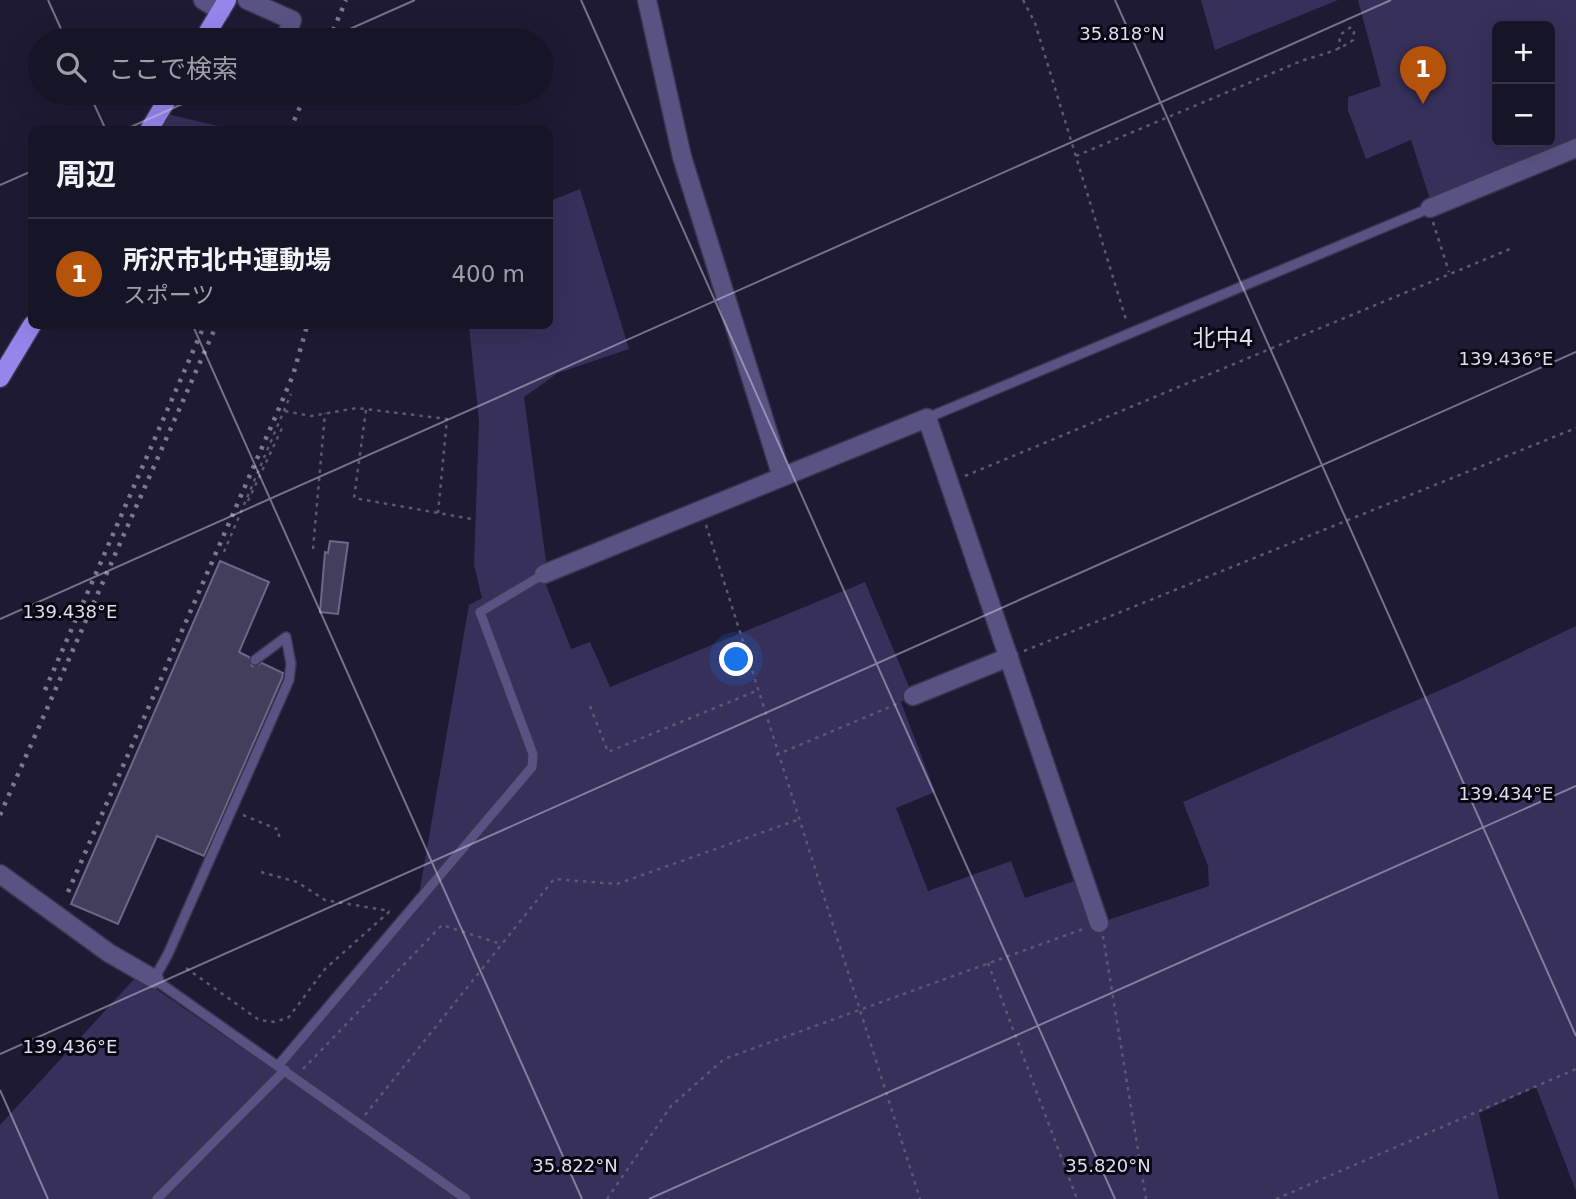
<!DOCTYPE html>
<html lang="ja">
<head>
<meta charset="utf-8">
<style>
	:root { --surface:#161427; --page:#1f1d2f; --text:#f1f3f6; --muted:#9e9ea7; --line:#353344; --accent:#b45309 }
	body { margin:0; font-family:"DejaVu Sans","Noto Sans JP",sans-serif; background:var(--page); color:var(--text) }
	.controls { position:absolute; right:21px; top:21px; display:grid; overflow:hidden; border-radius:10px; box-shadow:0 7px 28px #0002 }
	.controls button { width:63px; height:63px; display:grid; place-items:center; padding:0; border:0; border-bottom:2px solid var(--line); background:var(--surface); color:var(--text); font:35px sans-serif }
	.you { position:absolute; left:737px; top:660px; width:24px; height:24px; margin:-18px; border:5px solid #fff; border-radius:50%; background:#1a73e8; box-shadow:0 0 0 10px #1a73e833 }
	.badge { display:grid; place-items:center; width:46px; height:46px; border-radius:50%; background:var(--accent); color:#fff; font-size:23px; font-weight:700 }
	.pin { position:absolute; translate:-50% -58px; filter:drop-shadow(0 2px 4px #0008) }
	.pin::after { content:''; position:absolute; top:37px; width:24px; height:21px; background:inherit; clip-path:polygon(0 0,100% 0,50% 100%) }
	.list { margin:0; padding:0; list-style:none }
	h2 { display:flex; justify-content:space-between; align-items:center; height:91px; margin:0; padding:0 28px; font-size:30px }
	h2 small { font-size:23px; font-weight:400; color:var(--muted) }
	.list li { display:grid; grid-template-columns:46px 1fr auto; gap:21px; align-items:center; box-sizing:border-box; height:112px; padding:0 28px; border-top:2px solid var(--line) }
	.list b { display:block; font-size:26px; white-space:nowrap }
	.list p { margin:0; font-size:23px; white-space:nowrap; color:var(--muted) }
	.list em { font-size:23px; font-style:normal; color:var(--muted) }
	.icon { flex:none; width:38px; height:38px; fill:none; stroke:currentColor; stroke-width:2; stroke-linecap:round; stroke-linejoin:round }
	.map { position:relative; flex:none; width:1576px; height:1199px; overflow:hidden }
	.search { position:absolute; background:var(--surface); box-shadow:0 7px 28px #0002; left:28px; top:28px; width:525px; height:77px; display:flex; align-items:center; gap:18px; box-sizing:border-box; padding:0 24px; border-radius:38px; color:var(--muted); font-size:26px }
	.panel { position:absolute; background:var(--surface); box-shadow:0 7px 28px #0002; left:28px; top:126px; width:525px; height:203px; border-radius:10px }
	.map>svg:first-child { display:block }
	.green { fill:#37305a; fill-rule:evenodd }
	.building { fill:#423e5c; stroke:#6b6888; stroke-width:2 }
	.lines { fill:none; stroke-linecap:round; stroke-linejoin:round }
	.lane-casing { stroke:#39354e; stroke-width:12 }
	.street-casing { stroke:#39354e; stroke-width:21 }
	.primary-casing { stroke:#39354e; stroke-width:21 }
	.path { stroke:#5b5870; stroke-width:2.5; stroke-dasharray:3.5 5; stroke-linecap:butt }
	.lane { stroke:#595384; stroke-width:9 }
	.street { stroke:#595384; stroke-width:18 }
	.primary { stroke:#9686ec; stroke-width:18 }
	.rail { stroke:#7c798f; stroke-width:4.5; stroke-dasharray:3.5 7; stroke-linecap:butt }
	.ticks { fill:none; stroke:#dfdef0; stroke-width:2; stroke-opacity:0.45 }
	.labels { text-anchor:middle; dominant-baseline:central; stroke-width:6; stroke-linejoin:round; paint-order:stroke }
	.neighbourhood-label { font-size:23px; fill:#dfdef0; stroke:#080712 }
	.ticks-label { font-size:18px; text-anchor:middle; fill:#dfdef0; stroke:#080712; stroke-width:6; stroke-linejoin:round; paint-order:stroke }
</style>
</head>
<body>
<div class="map">
<svg width="1576" height="1199" viewBox="0 0 1576 1199">
	<rect width="100%" height="100%" fill="#1e1a34"/>
	<g class="green">
		<polygon points="1201,0 1338,0 1215,50"/>
		<path d="M1358 0H1576V142L1430 199 1411 140 1366 159 1348 110V97L1381 86ZM1497 26H1550V142H1497Z"/>
		<polygon points="167,114 231,129 159,130"/>
		<polygon points="580,189 629,349 558,373 524,397 547,569 541,572 571,649 590,642 610,687 865,582 913,696 901,702 935,792 896,808 928,891 1011,861 1025,898 1080,879 1096,924 1209,886 1208,866 1183,802 1461,681 1576,626 1576,1191 1536,1087 1479,1113 1499,1199 0,1199 0,1125 137,976 274,1070 422,906 420,889 469,605 482,598 474,565 479,421 469,326 550,326 550,201"/>
	</g>
	<g class="building">
		<polygon points="330,541 348,543 338,614 320,612 325,552 328,553"/>
		<polygon points="220,561 269,582 239,652 249,657 252,666 262,663 283,673 282,678 204,856 157,836 118,924 71,904"/>
	</g>
	<g class="lines">
		<defs>
			<g id="lane">
				<polyline points="927,418 1430,208"/>
				<polyline points="255,660 286,637 291,664 289,680 168,954 154,979 466,1199"/>
				<polyline points="278,1066 532,767 533,754 480,612 544,574"/>
				<polyline points="157,1199 285,1070"/>
			</g>
			<g id="street">
				<polyline points="203,0 221,11"/>
				<polyline points="247,0 292,20 285,40"/>
				<polyline points="647,0 682,157 782,477"/>
				<polyline points="1430,208 1576,148"/>
				<polyline points="544,574 927,418 1099,923"/>
				<polyline points="913,696 1009,657"/>
				<polyline points="0,874 109,953 154,979"/>
			</g>
			<g id="primary">
				<polyline points="203,40 227,0"/>
				<polyline points="149,130 171,93"/>
				<polyline points="0,378 32,325"/>
			</g>
		</defs>
		<use href="#lane" class="lane-casing"/>
		<use href="#street" class="street-casing"/>
		<use href="#primary" class="primary-casing"/>
		<g class="path">
			<polyline points="1023,0 1035,23 1127,323"/>
			<path d="M1076 156 1301 61C1319 55 1337 52 1353 40L1354 32 1351 27 1340 35 1339 49"/>
			<polyline points="1433,222 1449,272"/>
			<polyline points="366,410 354,498 472,519"/>
			<polyline points="285,411 311,416 357,408 447,419 438,513"/>
			<polyline points="965,476 1510,249"/>
			<polyline points="248,501 283,426"/>
			<polyline points="706,525 920,1199"/>
			<polyline points="313,549 325,413"/>
			<polyline points="224,552 291,394"/>
			<polyline points="1024,651 1576,428"/>
			<polyline points="590,706 608,752 756,691"/>
			<polyline points="776,755 899,703"/>
			<polyline points="243,815 279,830 279,838"/>
			<polyline points="261,872 297,882 325,900 390,911"/>
			<polyline points="1103,936 1146,1199"/>
			<polyline points="988,963 1077,1199"/>
			<polyline points="186,968 259,1020 275,1022 289,1017 325,969 390,911"/>
			<polyline points="303,1069 442,925 501,944"/>
			<polyline points="365,1115 554,879 617,884 797,820"/>
			<polyline points="607,1199 671,1106 724,1059 1086,928"/>
			<polyline points="1276,1199 1576,1069"/>
		</g>
		<use href="#lane" class="lane"/>
		<use href="#street" class="street"/>
		<use href="#primary" class="primary"/>
		<g class="rail">
			<polyline points="329,40 346,0"/>
			<polyline points="290,130 306,93"/>
			<polyline points="45,690 204,326"/>
			<polyline points="0,815 216,326"/>
			<polyline points="68,892 277,413 293,375 307,326"/>
		</g>
	</g>
	<path class="ticks" d="M48 0 66 40M581 0 1115 1199M1115 0 1576 1036M325 40 415 0M89 93 106 130M124 130 207 93M0 185 32 171M193 326 582 1199M0 619 1391 0M0 1054 1576 352M0 1090 48 1199M649 1199 1576 786"/>
	<g class="labels">
		<g class="neighbourhood-label">
			<text x="1223" y="338">北中4</text>
		</g>
	</g>
	<g class="ticks-label">
		<text x="1122" y="40">35.818°N</text>
		<text x="1506" y="365">139.436°E</text>
		<text x="70" y="618">139.438°E</text>
		<text x="1506" y="800">139.434°E</text>
		<text x="70" y="1053">139.436°E</text>
		<text x="575" y="1172">35.822°N</text>
		<text x="1108" y="1172">35.820°N</text>
	</g>
</svg>
<div class="controls">
<button>+</button>
<button>−</button>
</div>
<div class="you"></div>
<div class="pin badge" style="left:1423px;top:104px">1</div>
<div class="search"><svg class="icon" aria-label="search" viewBox="0 0 24 24"><circle cx="10" cy="10" r="6"/><path d="M15 15l6 6"/></svg>ここで検索</div>
<section class="panel">
<h2>周辺<small></small></h2>
<ul class="list">
<li><span class="badge">1</span><div><b>所沢市北中運動場</b><p>スポーツ</p></div><em>400 m</em></li>
</ul>
</section>
</div>
</body>
</html>
